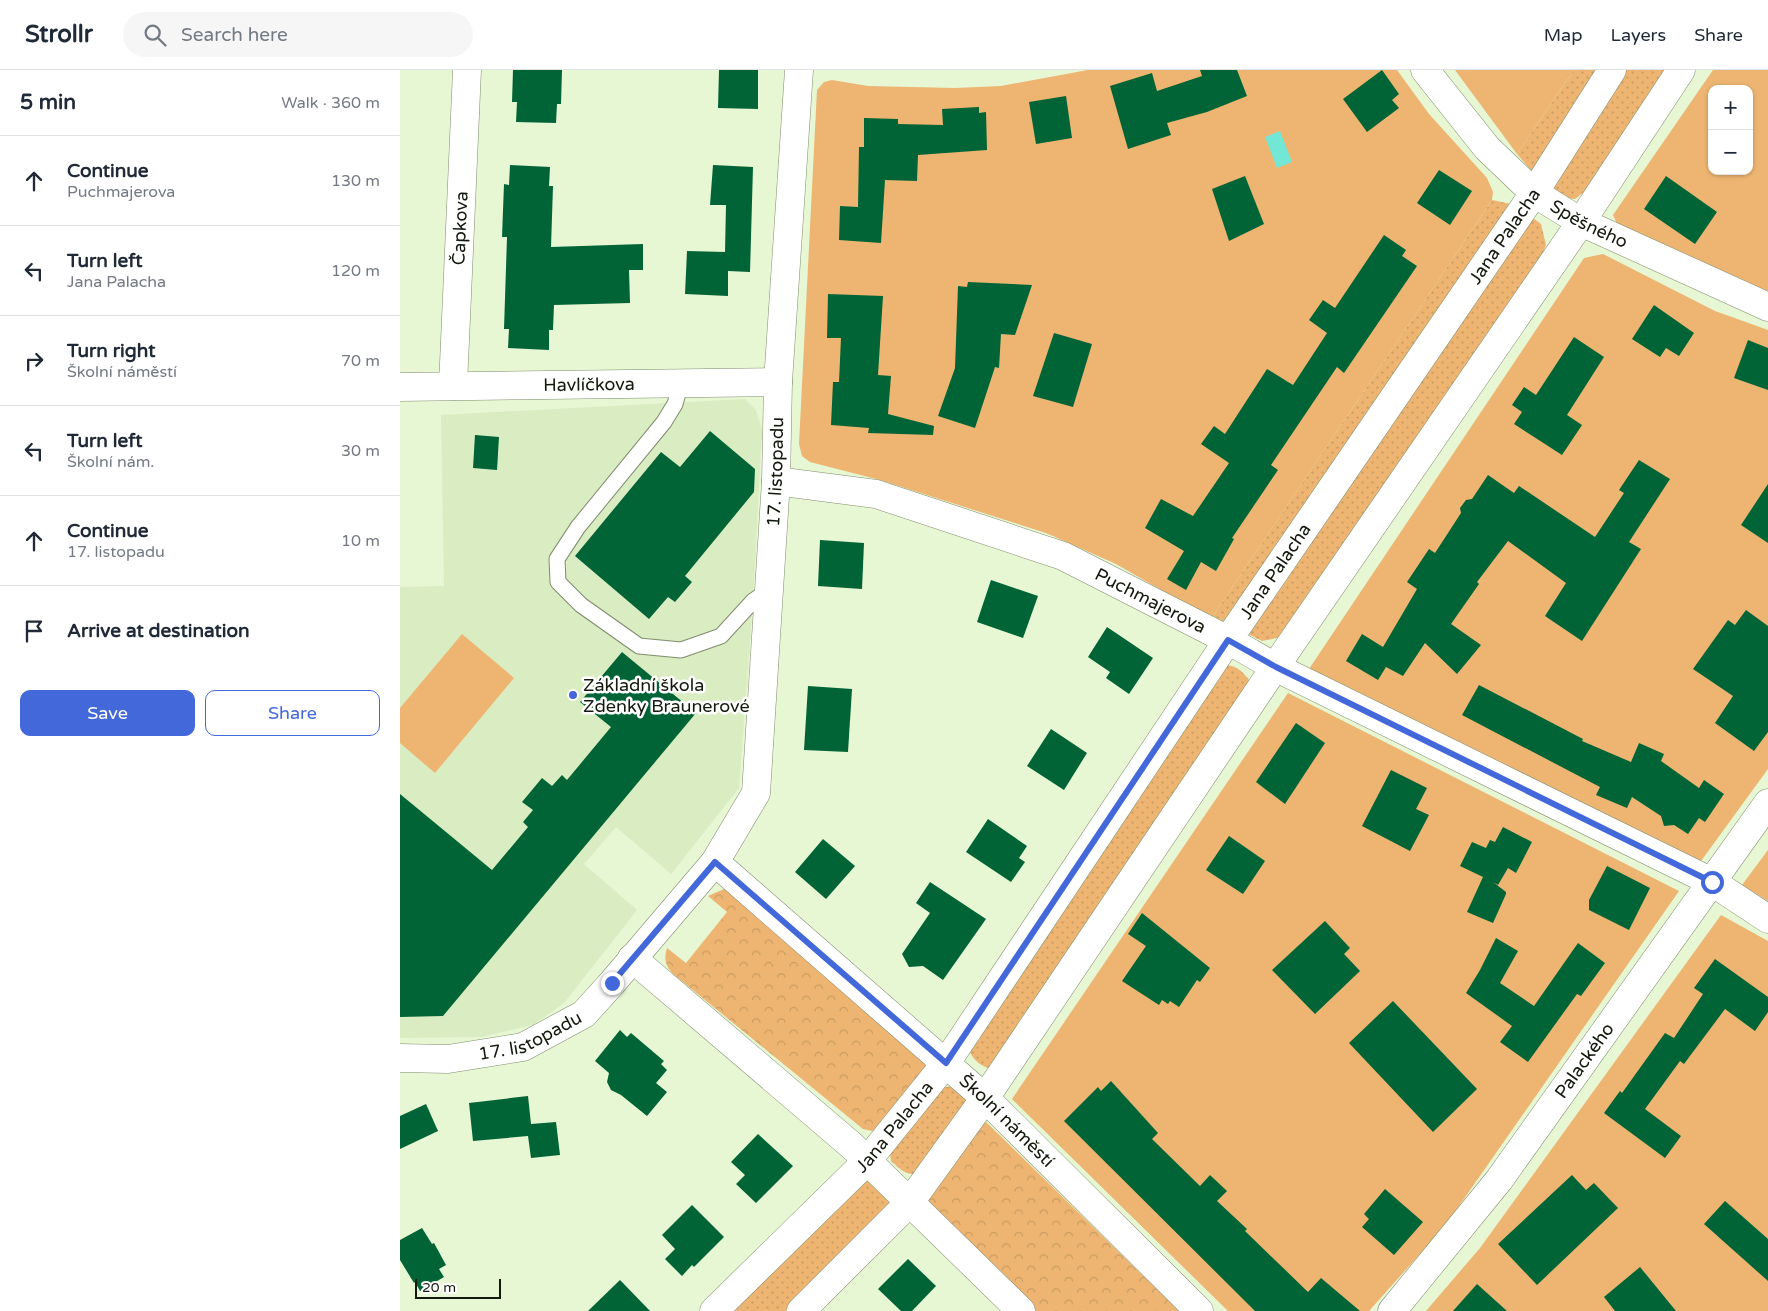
<!DOCTYPE html>
<html lang="en">
<head>
<meta charset="utf-8">
<style>
	:root { --surface:#fff; --page:#f6f6f7; --text:#1f2937; --muted:#747a83; --line:#e0e1e3; --accent:#4368da }
	body { margin:0; font-family:"Varela Round",sans-serif; background:var(--page); color:var(--text) }
	.controls { position:absolute; right:15px; top:15px; display:grid; overflow:hidden; border-radius:10px; box-shadow:0 1px 4px #0004 }
	.controls button { width:45px; height:45px; display:grid; place-items:center; padding:0; border:0; border-bottom:1px solid var(--line); background:var(--surface); color:var(--text); font:25px sans-serif }
	.scale { position:absolute; left:15px; bottom:12px; width:86px; box-sizing:border-box; padding-left:5px; border:2px solid #13190c; border-top:0; font-size:14px; line-height:18px; white-space:nowrap; color:#13190c; -webkit-text-stroke:4px #fff; paint-order:stroke }
	.stop { position:absolute; width:15px; height:15px; margin:-11px; border:4px solid #4368da; border-radius:50%; background:#fff }
	.stop.end { background:#4368da; border-color:#fff; box-shadow:0 1px 5px #0008 }
	.list { margin:0; padding:0; list-style:none }
	h2 { display:flex; justify-content:space-between; align-items:center; height:65px; margin:0; padding:0 20px; font-size:21px }
	h2 small { font-size:16px; font-weight:400; color:var(--muted) }
	.list li { display:grid; grid-template-columns:32px 1fr auto; gap:15px; align-items:center; box-sizing:border-box; height:90px; padding:0 20px; border-top:1px solid var(--line) }
	.list b { display:block; font-size:19px; white-space:nowrap }
	.list p { margin:0; font-size:16px; white-space:nowrap; color:var(--muted) }
	.list em { font-size:16px; font-style:normal; color:var(--muted) }
	.actions { display:flex; gap:10px; padding:15px 20px }
	.actions a { flex:1; padding:11px 0; border:1px solid var(--accent); border-radius:10px; text-align:center; font-size:18px; color:var(--accent) }
	.actions .main { background:var(--accent); color:#fff }
	.icon { flex:none; width:28px; height:28px; fill:none; stroke:currentColor; stroke-width:2; stroke-linecap:round; stroke-linejoin:round }
	.map { position:relative; flex:none; width:1368px; height:1241px; overflow:hidden }
	header { display:flex; align-items:center; gap:30px; box-sizing:border-box; height:70px; padding:0 25px; background:var(--surface); border-bottom:1px solid var(--line) }
	header strong { font-size:24px }
	nav { display:flex; gap:28px; margin-inline-start:auto; font-size:18px }
	.search { width:350px; height:45px; background:var(--page); display:flex; align-items:center; gap:12px; box-sizing:border-box; padding:0 18px; border-radius:28px; color:var(--muted); font-size:19px }
	main { display:flex }
	aside { flex:1; background:var(--surface) }
	.map>svg:first-child { display:block }
	.built { fill:#daecc2 }
	.grass { fill:url(#grass-dots) }
	.park { fill:url(#park-crowns) }
	.garden { fill:#edb571; fill-rule:evenodd }
	.water { fill:#72e7d6 }
	.building { fill:#006436 }
	.lines { fill:none; stroke-linecap:round; stroke-linejoin:round }
	.service-casing { stroke:#7f8d6d; stroke-width:17 }
	.minor-casing { stroke:#7f8d6d; stroke-width:29 }
	.service { stroke:#fff; stroke-width:15 }
	.minor { stroke:#fff; stroke-width:28 }
	.route { stroke:#4368da; stroke-width:6 }
	.poi-dot { fill:#4368da; stroke:#fff; stroke-width:2 }
	.labels { text-anchor:middle; dominant-baseline:central; stroke-width:5; stroke-linejoin:round; paint-order:stroke }
	.street-label { font-size:18px; fill:#13190c; stroke:#fff }
	.poi-label { font-size:18px; fill:#13190c; stroke:#fff; text-anchor:start }
</style>
</head>
<body>
<header>
<strong>Strollr</strong>
<div class="search"><svg class="icon" aria-label="search" viewBox="0 0 24 24"><circle cx="10" cy="10" r="6"/><path d="M15 15l6 6"/></svg>Search here</div>
<nav><a>Map</a><a>Layers</a><a>Share</a></nav>
</header>
<main>
<aside>
<h2>5 min<small>Walk · 360 m</small></h2>
<ul class="list">
<li><svg class="icon" aria-label="ahead" viewBox="0 0 24 24"><path d="M12 20V5M6 11l6-6 6 6"/></svg><div><b>Continue</b><p>Puchmajerova</p></div><em>130 m</em></li>
<li><svg class="icon" aria-label="left" viewBox="0 0 24 24"><path d="M17 20v-9H6M10 6l-5 5 5 5"/></svg><div><b>Turn left</b><p>Jana Palacha</p></div><em>120 m</em></li>
<li><svg class="icon" aria-label="right" viewBox="0 0 24 24"><path d="M7 20v-9h11M14 6l5 5-5 5"/></svg><div><b>Turn right</b><p>Školní náměstí</p></div><em>70 m</em></li>
<li><svg class="icon" aria-label="left" viewBox="0 0 24 24"><path d="M17 20v-9H6M10 6l-5 5 5 5"/></svg><div><b>Turn left</b><p>Školní nám.</p></div><em>30 m</em></li>
<li><svg class="icon" aria-label="ahead" viewBox="0 0 24 24"><path d="M12 20V5M6 11l6-6 6 6"/></svg><div><b>Continue</b><p>17. listopadu</p></div><em>10 m</em></li>
<li><svg class="icon" aria-label="arrive" viewBox="0 0 24 24"><path d="M6 21V4h12l-3 4 3 4H6"/></svg><div><b>Arrive at destination</b></div></li>
</ul>
<div class="actions"><a class="main">Save</a><a>Share</a></div>
</aside>
<div class="map">
<svg width="1368" height="1241" viewBox="0 0 1368 1241">
	<defs>
		<pattern id="grass-dots" width="8" height="8" patternUnits="userSpaceOnUse" patternTransform="scale(1.25)"><rect width="8" height="8" fill="#edb571"/><path d="M2 2h.1M6 6h.1" fill="none" stroke="#ca9b61" stroke-width="1.8" stroke-linecap="round"/></pattern>
		<pattern id="park-crowns" width="20" height="18" patternUnits="userSpaceOnUse" patternTransform="scale(1.25)"><rect width="20" height="18" fill="#edb571"/><path d="M2 6a3 3 0 1 1 6 0M12 15a3 3 0 1 1 6 0" fill="none" stroke="#ca9b61"/></pattern>
	</defs>
	<rect width="100%" height="100%" fill="#e7f6d3"/>
	<polygon class="built" points="345,329 356,340 362,360 353,531 339,718 271,804 216,757 184,794 237,840 164,933 133,955 81,967 0,968 0,517 44,516 41,345"/>
	<g class="grass">
		<path d="M1174 0H1267L1185 121 1175 129C1151 128 1132 101 1117 84Z"/>
		<polygon points="1092,130 1116,135 1141,154 1146,175 1142,186 884,561 877,568 862,571 813,546"/>
		<path d="M820 594C834 595 841 599 849 610L847 624 592 999C582 997 574 991 570 982Z"/>
		<path d="M553 1016 567 1028 569 1039 513 1104C504 1104 498 1097 491 1091L490 1083 539 1021 545 1017Z"/>
		<polygon points="468,1106 492,1130 487,1140 385,1241 325,1241"/>
	</g>
	<g class="park">
		<path d="M324 819 334 821 527 990V998L481 1057 472 1061 463 1059 272 903C265 894 264 889 267 878L286 893 327 842 308 826Z"/>
		<polygon points="584,1050 779,1241 636,1241 525,1131"/>
	</g>
	<g class="garden">
		<polygon points="688,0 997,0 1029,44 1087,108 1093,122 1092,130 813,546 808,547 716,494 646,463 480,410 410,392 402,386 399,374 417,20 424,12 432,10 468,16 555,18 601,16"/>
		<polygon points="1055,0 1174,0 1117,84"/>
		<path d="M1313 0H1368V224L1218 156 1213 145ZM1312 19H1349V101H1312Z"/>
		<polygon points="1203,184 1315,241 1368,260 1368,699 1301,791 909,599 1184,188"/>
		<polygon points="62,564 114,608 35,703 0,673 0,638"/>
		<polygon points="888,623 1279,821 1045,1156 969,1241 828,1241 612,1029"/>
		<polygon points="1368,780 1368,831 1342,815"/>
		<polygon points="1321,845 1368,871 1368,1241 1026,1241 1080,1178"/>
	</g>
	<polygon class="water" points="880,61 892,92 877,98 865,67"/>
	<g class="building">
		<polygon points="113,0 162,0 161,34 157,34 156,53 116,52 117,32 112,32"/>
		<polygon points="319,0 358,0 358,39 318,38"/>
		<polygon points="800,0 837,0 847,26 807,42 767,53 771,65 728,79 710,16 752,3 757,21 802,6"/>
		<polygon points="982,0 999,24 992,30 999,38 967,62 943,29"/>
		<polygon points="666,26 672,68 636,74 629,32"/>
		<polygon points="579,37 579,43 586,42 587,80 518,85 517,111 485,110 481,173 439,170 440,136 458,137 459,77 464,77 464,48 498,49 498,54 543,55 542,39"/>
		<polygon points="110,95 150,97 149,116 153,116 151,177 243,174 243,200 229,200 230,233 154,235 153,260 149,260 149,280 108,278 109,259 104,259 107,167 102,167 104,114 109,115"/>
		<polygon points="313,95 353,97 350,202 328,201 328,226 285,224 287,181 325,182 326,135 310,135"/>
		<polygon points="1039,100 1072,121 1050,155 1017,133"/>
		<polygon points="845,106 864,154 829,171 812,119"/>
		<polygon points="1266,106 1317,142 1295,174 1244,139"/>
		<polygon points="984,165 1006,180 1002,186 1017,196 944,303 937,297 871,395 878,400 832,468 834,469 816,501 801,492 786,520 767,509 784,481 745,458 761,429 793,446 829,393 801,374 814,356 825,364 867,299 893,315 927,263 909,250 923,230 935,238"/>
		<polygon points="568,212 632,215 615,265 601,264 599,298 595,297 575,358 538,346 555,298 558,216 567,217"/>
		<polygon points="428,224 483,226 478,305 491,306 488,344 534,356 533,365 468,363 469,358 431,355 433,312 439,312 441,268 427,268"/>
		<polygon points="1254,235 1294,263 1279,286 1266,278 1260,287 1232,269"/>
		<polygon points="654,263 692,274 673,337 633,326"/>
		<polygon points="1174,267 1204,287 1167,345 1182,355 1162,385 1114,354 1122,342 1112,335 1124,317 1136,325"/>
		<polygon points="1348,270 1368,278 1368,320 1334,308"/>
		<polygon points="310,361 355,399 354,422 285,506 292,512 275,532 268,527 249,549 175,486 261,382 280,397"/>
		<polygon points="75,365 99,367 97,400 73,398"/>
		<polygon points="1239,390 1270,409 1229,472 1241,479 1182,571 1145,546 1166,513 1108,471 1077,512 1079,514 1051,554 1081,575 1057,604 1025,573 1003,606 986,597 978,610 946,591 962,564 983,577 1017,519 1007,512 1029,479 1035,483 1061,443 1060,438 1066,430 1072,429 1088,405 1114,423 1119,416 1195,467 1224,423 1219,420"/>
		<polygon points="1368,414 1368,473 1341,455"/>
		<polygon points="420,470 464,473 462,519 418,516"/>
		<polygon points="591,510 638,526 623,568 577,552"/>
		<polygon points="1346,540 1368,556 1368,662 1354,681 1315,653 1333,626 1293,599 1328,550 1335,555"/>
		<polygon points="707,557 753,588 729,624 706,608 710,602 688,587"/>
		<polygon points="222,582 296,643 43,946 0,947 0,724 92,800 128,757 123,752 133,740 122,732 142,708 152,716 162,705 167,710 211,657 180,632"/>
		<polygon points="1079,615 1183,669 1182,671 1231,692 1239,673 1264,684 1261,691 1299,718 1304,710 1324,724 1305,752 1299,748 1288,764 1274,755 1264,756 1261,746 1232,727 1227,738 1196,725 1200,717 1062,645"/>
		<polygon points="408,616 452,619 448,682 404,680"/>
		<polygon points="896,653 925,673 885,734 856,712"/>
		<polygon points="651,659 687,683 664,720 627,696"/>
		<polygon points="991,700 1027,718 1016,739 1029,745 1010,781 962,756"/>
		<polygon points="588,749 627,776 619,788 625,792 611,812 566,782"/>
		<polygon points="1103,757 1132,772 1116,803 1108,798 1098,815 1093,812 1106,822 1106,824 1093,853 1067,842 1083,807 1060,796 1072,772 1086,778 1090,770 1095,772"/>
		<polygon points="829,766 865,791 843,824 806,800"/>
		<polygon points="423,769 455,796 426,829 395,802"/>
		<polygon points="1207,796 1250,818 1229,860 1189,840 1189,830"/>
		<polygon points="530,812 586,849 543,910 523,896 509,897 502,884 530,843 516,833"/>
		<polygon points="742,843 810,898 800,912 797,910 779,937 770,931 768,934 762,930 759,935 722,911 746,876 728,864"/>
		<polygon points="925,851 950,878 944,884 960,901 915,944 872,900"/>
		<polygon points="1096,868 1118,881 1100,913 1134,936 1178,873 1205,893 1181,926 1177,924 1128,992 1100,972 1112,956 1066,923 1080,900"/>
		<polygon points="1315,889 1368,927 1368,942 1355,961 1325,939 1284,994 1280,991 1245,1039 1281,1066 1265,1088 1204,1043 1220,1021 1222,1023 1265,963 1274,968 1303,924 1294,918"/>
		<polygon points="993,931 1077,1019 1033,1062 949,973"/>
		<polygon points="220,960 227,967 231,963 264,991 261,994 267,1000 256,1013 267,1022 247,1046 221,1025 211,1020 207,1012 209,1003 195,991"/>
		<polygon points="711,1011 758,1063 752,1069 800,1116 810,1105 827,1121 817,1131 847,1159 845,1161 908,1222 921,1208 960,1241 855,1241 664,1051 698,1017 701,1021"/>
		<polygon points="128,1026 131,1054 156,1052 160,1085 131,1088 128,1066 73,1071 69,1033"/>
		<polygon points="26,1034 38,1061 0,1079 0,1046"/>
		<polygon points="358,1064 393,1096 356,1133 336,1114 345,1105 331,1092"/>
		<polygon points="1172,1105 1186,1120 1194,1113 1218,1138 1137,1215 1098,1174"/>
		<polygon points="985,1119 1023,1152 994,1185 962,1157 969,1149 964,1144"/>
		<polygon points="1325,1131 1368,1169 1368,1211 1304,1154"/>
		<polygon points="292,1135 324,1167 294,1197 292,1195 282,1206 265,1189 275,1179 262,1165"/>
		<polygon points="22,1158 32,1174 34,1173 46,1195 39,1199 44,1207 20,1221 15,1212 14,1213 0,1190 0,1170"/>
		<polygon points="508,1189 536,1216 512,1241 501,1241 478,1219"/>
		<polygon points="1240,1197 1276,1241 1215,1241 1204,1227"/>
		<polygon points="220,1210 250,1241 188,1241"/>
		<polygon points="1077,1214 1107,1241 1053,1241"/>
	</g>
	<g class="lines">
		<defs>
			<polyline id="service" points="281,313 275,334 264,352 178,457 157,489 158,512 181,535 239,576 281,580 321,566 353,531 369,520"/>
			<g id="minor">
				<path id="s1" d="M1025 0 1087 78 1134 123 1181 152 1368 237"/>
				<path id="s2" d="M53 316 67 0"/>
				<path id="s3" d="M0 317 378 312"/>
				<path id="s4" d="M376 411 476 424 663 486 828 570 875 597 1312 812 1368 849"/>
				<path id="s5" d="M315 792 585 1028 799 1241"/>
				<polyline points="232,888 451,1075 621,1241"/>
				<path id="s6" d="M0 988 48 989 123 977 184 944 212 913 315 792 356 723 376 411 378 312 399 0"/>
				<path id="s7" d="M314 1241 467 1091 546 993 828 570 1134 123 1212 0"/>
				<polyline points="401,1241 510,1132 585,1028 875,597 1181,152 1281,0"/>
				<path id="s8" d="M992 1241 1099 1110 1368 733"/>
			</g>
		</defs>
		<use href="#service" class="service-casing"/>
		<use href="#minor" class="minor-casing"/>
		<use href="#service" class="service"/>
		<use href="#minor" class="minor"/>
	</g>
	<g class="lines">
		<polyline class="route" points="212,913 315,792 546,993 828,570 876,597 1312,812"/>
	</g>
	<circle class="poi-dot" cx="173" cy="625" r="5"/>
	<g class="labels">
		<g class="street-label">
			<text stroke="none"><textPath href="#s1" startOffset="228">Spěšného</textPath></text>
			<text stroke="none"><textPath href="#s2" startOffset="158">Čapkova</textPath></text>
			<text stroke="none"><textPath href="#s7" startOffset="1338">Jana Palacha</textPath></text>
			<text stroke="none"><textPath href="#s3" startOffset="189">Havlíčkova</textPath></text>
			<text stroke="none"><textPath href="#s6" startOffset="796">17. listopadu</textPath></text>
			<text stroke="none"><textPath href="#s7" startOffset="932">Jana Palacha</textPath></text>
			<text stroke="none"><textPath href="#s4" startOffset="396">Puchmajerova</textPath></text>
			<text stroke="none"><textPath href="#s6" startOffset="134">17. listopadu</textPath></text>
			<text stroke="none"><textPath href="#s8" startOffset="316">Palackého</textPath></text>
			<text stroke="none"><textPath href="#s5" startOffset="390">Školní náměstí</textPath></text>
			<text stroke="none"><textPath href="#s7" startOffset="258">Jana Palacha</textPath></text>
		</g>
		<g class="poi-label">
			<text x="183" y="615">Základní škola<tspan x="183" dy="21">Zdenky Braunerové</tspan></text>
		</g>
	</g>
</svg>
<div class="controls">
<button>+</button>
<button>−</button>
</div>
<div class="scale">20 m</div>
<div class="stop" style="left:1312px;top:812px"></div>
<div class="stop end" style="left:212px;top:913px"></div>
</div>
</main>
</body>
</html>
